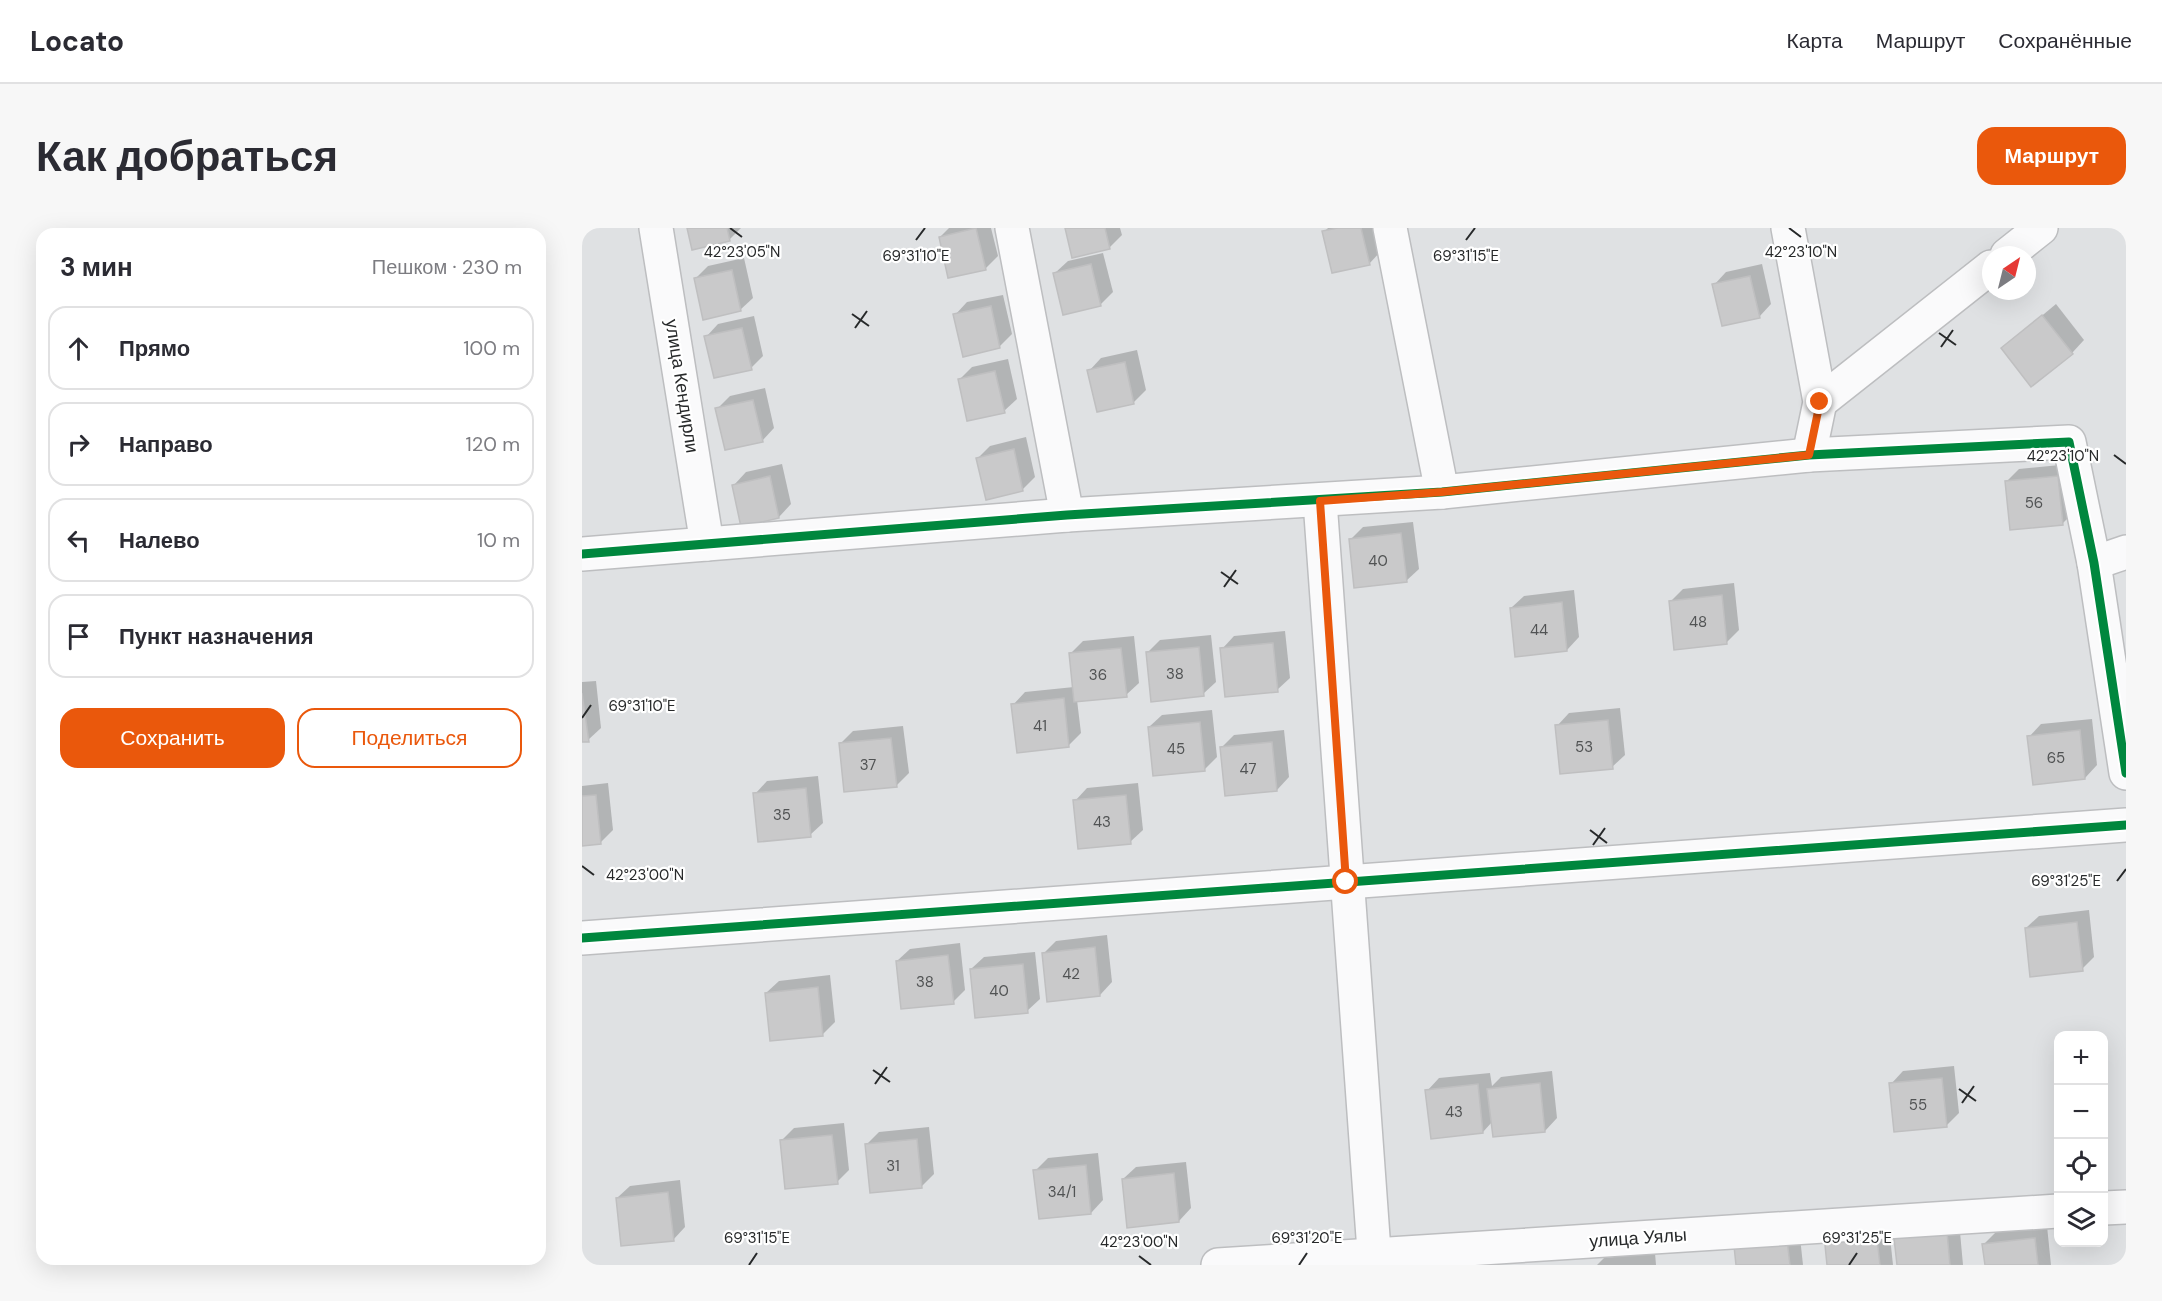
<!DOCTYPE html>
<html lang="ru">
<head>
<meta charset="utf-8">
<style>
	:root { --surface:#fff; --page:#f7f7f7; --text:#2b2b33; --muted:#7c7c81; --line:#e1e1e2; --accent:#ea580c }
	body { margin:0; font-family:"DM Sans",sans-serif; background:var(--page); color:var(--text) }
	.controls { position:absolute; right:18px; bottom:18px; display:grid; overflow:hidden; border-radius:12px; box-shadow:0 6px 24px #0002 }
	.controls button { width:54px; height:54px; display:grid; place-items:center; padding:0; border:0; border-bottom:2px solid var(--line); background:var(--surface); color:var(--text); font:30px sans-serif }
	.compass { position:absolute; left:1400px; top:18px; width:54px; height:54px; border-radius:50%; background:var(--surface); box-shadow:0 6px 24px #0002; rotate:35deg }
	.stop { position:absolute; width:18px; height:18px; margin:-14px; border:4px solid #ea580c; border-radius:50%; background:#fff }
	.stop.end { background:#ea580c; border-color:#fff; box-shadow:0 2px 6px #0008 }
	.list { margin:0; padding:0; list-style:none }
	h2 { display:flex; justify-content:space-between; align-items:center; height:78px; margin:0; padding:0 24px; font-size:26px }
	h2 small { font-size:20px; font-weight:400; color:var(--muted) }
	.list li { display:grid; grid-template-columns:39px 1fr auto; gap:18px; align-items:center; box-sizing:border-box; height:84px; margin:0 12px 12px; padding:0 12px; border:2px solid var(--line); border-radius:18px }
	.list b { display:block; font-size:22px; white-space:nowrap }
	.list em { font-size:20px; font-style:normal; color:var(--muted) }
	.actions { display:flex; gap:12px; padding:18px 24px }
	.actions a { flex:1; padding:14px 0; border:2px solid var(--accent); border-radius:18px; text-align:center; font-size:21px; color:var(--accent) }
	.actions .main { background:var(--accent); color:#fff }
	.icon { flex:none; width:33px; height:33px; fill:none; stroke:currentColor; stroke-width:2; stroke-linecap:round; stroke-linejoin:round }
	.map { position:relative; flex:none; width:1544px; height:1037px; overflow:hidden; border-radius:18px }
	header { display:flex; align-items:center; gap:36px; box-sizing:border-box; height:84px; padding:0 30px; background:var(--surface); border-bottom:2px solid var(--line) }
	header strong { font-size:28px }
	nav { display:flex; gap:33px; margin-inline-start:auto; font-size:21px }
	.intro { display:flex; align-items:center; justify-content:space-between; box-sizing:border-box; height:144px; padding:0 36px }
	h1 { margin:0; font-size:42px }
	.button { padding:15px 27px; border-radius:18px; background:var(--accent); color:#fff; font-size:21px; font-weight:700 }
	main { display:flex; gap:36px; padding:0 36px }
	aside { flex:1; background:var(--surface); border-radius:18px; box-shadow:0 6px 24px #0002 }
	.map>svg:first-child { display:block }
	.shadow { fill:#0003 }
	.building { fill:#c9c9ca; stroke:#bfbfc0; stroke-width:1.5 }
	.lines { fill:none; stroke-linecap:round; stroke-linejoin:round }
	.minor-casing { stroke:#bdbec0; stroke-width:36 }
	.minor { stroke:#fafafb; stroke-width:33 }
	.cycleway-casing { stroke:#fff; stroke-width:13 }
	.cycleway { stroke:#00873e; stroke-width:9 }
	.route { stroke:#ea580c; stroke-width:8 }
	.ticks { fill:none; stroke:#27292a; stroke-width:2 }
	.labels { text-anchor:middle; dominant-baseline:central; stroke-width:4.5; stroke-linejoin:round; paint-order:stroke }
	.number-label { font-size:15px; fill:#515354 }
	.street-label { font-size:18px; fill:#27292a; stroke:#fff }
	.ticks-label { font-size:15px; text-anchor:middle; fill:#27292a; stroke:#fff; stroke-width:4.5; stroke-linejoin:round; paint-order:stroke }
</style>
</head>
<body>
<header>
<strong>Locato</strong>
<nav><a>Карта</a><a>Маршрут</a><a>Сохранённые</a></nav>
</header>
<div class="intro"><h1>Как добраться</h1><a class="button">Маршрут</a></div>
<main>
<aside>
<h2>3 мин<small>Пешком · 230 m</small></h2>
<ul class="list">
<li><svg class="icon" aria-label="ahead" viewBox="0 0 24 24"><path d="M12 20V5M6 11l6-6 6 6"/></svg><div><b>Прямо</b></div><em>100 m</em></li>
<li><svg class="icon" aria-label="right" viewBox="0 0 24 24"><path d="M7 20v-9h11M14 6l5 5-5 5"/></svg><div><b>Направо</b></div><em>120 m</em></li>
<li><svg class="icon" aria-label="left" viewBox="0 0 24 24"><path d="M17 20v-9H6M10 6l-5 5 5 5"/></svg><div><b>Налево</b></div><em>10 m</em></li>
<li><svg class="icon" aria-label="arrive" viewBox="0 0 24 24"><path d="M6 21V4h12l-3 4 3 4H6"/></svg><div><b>Пункт назначения</b></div></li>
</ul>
<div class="actions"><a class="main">Сохранить</a><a>Поделиться</a></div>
</aside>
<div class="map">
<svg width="1544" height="1037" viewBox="0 0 1544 1037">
	<rect width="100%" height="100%" fill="#dfe1e3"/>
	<g class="shadow">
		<polygon points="107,0 159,0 147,12"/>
		<polygon points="367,0 409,0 416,28 403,41 358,9"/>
		<polygon points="485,0 538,0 540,7 527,20"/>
		<polygon points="746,0 794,0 799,23 787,36 742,4"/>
		<polygon points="521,25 531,64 518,77 473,45 486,33"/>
		<polygon points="162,30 171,70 158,82 114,50 126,38"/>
		<polygon points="1180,36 1189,76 1177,89 1132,57 1144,44"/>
		<polygon points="421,67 430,106 417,119 373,87 385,74"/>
		<polygon points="1474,76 1502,112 1490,125 1421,120"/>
		<polygon points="172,88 181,128 169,140 124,109 136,96"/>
		<polygon points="555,122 564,162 552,174 516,183 507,143 519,130"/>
		<polygon points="426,131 435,171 422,183 377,152 390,139"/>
		<polygon points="183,160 192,200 180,213 135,181 148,168"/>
		<polygon points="444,209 453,249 440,262 396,230 408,218"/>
		<polygon points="200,236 209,276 197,289 152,257 164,244"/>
		<polygon points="1488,236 1493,283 1481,295 1424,254 1437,241"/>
		<polygon points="831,294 837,341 824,353 768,312 781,299"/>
		<polygon points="1152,355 1157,402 1144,415 1089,373 1101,361"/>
		<polygon points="992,362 997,409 985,422 929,380 942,368"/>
		<polygon points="703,403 708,450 695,462 640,421 652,408"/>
		<polygon points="629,407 634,454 621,466 565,425 578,412"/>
		<polygon points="552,408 557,455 544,467 495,472 499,505 486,518 431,477 443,464 492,459 488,426 501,413"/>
		<polygon points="14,453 19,500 6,512 0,513 0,454"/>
		<polygon points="1038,480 1043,527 1030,539 975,498 987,485"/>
		<polygon points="630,482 635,529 623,541 567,499 580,487"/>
		<polygon points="1510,491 1515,537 1503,550 1447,509 1459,496"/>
		<polygon points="321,498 327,545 314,558 258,516 271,503"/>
		<polygon points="702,502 707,549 695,562 639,520 652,507"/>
		<polygon points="236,548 241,595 228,607 173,566 185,553"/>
		<polygon points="26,555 31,602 18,615 0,616 0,558"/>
		<polygon points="556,555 561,602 548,614 493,573 505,560"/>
		<polygon points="1507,682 1512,729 1500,741 1444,700 1457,688"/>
		<polygon points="525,707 530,754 518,767 462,725 474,713"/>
		<polygon points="378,715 383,762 371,774 315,733 328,721"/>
		<polygon points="453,724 458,771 445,783 389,741 402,729"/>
		<polygon points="248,747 253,794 240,807 184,765 197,753"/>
		<polygon points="1372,838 1377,885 1364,898 1309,856 1321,843"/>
		<polygon points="970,843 975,890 963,903 910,894 901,904 845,863 857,850 908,845 910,858 919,849"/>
		<polygon points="262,895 267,942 255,954 199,913 212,900"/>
		<polygon points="347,899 352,946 340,958 284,917 297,904"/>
		<polygon points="516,925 521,972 509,985 453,943 466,930"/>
		<polygon points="604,934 609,980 597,993 541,951 554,939"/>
		<polygon points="98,952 103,999 91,1012 35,970 48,958"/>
		<polygon points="1306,990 1311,1037 1246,1037"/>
		<polygon points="1377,993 1381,1037 1316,1037"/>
		<polygon points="1465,998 1469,1037 1404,1037 1402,1016 1414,1004"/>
		<polygon points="1217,1000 1221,1037 1156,1037"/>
		<polygon points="1073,1025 1074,1037 1015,1037 1022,1030"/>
	</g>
	<g class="building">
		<polygon points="105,0 145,0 148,13 110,22"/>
		<polygon points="394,0 404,42 366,50 357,9"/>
		<polygon points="483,0 523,0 528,21 490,30"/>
		<polygon points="756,0 779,0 788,37 750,45 740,3"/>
		<polygon points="509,36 519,78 481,87 471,45"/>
		<polygon points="150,42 159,83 121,92 112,50"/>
		<polygon points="1168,48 1178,90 1140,98 1130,56"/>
		<polygon points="409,78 418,120 381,129 371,86"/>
		<polygon points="1460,87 1491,126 1449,159 1419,120"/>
		<polygon points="160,100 170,142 132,150 122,108"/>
		<polygon points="543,134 552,176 515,184 505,142"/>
		<polygon points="413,143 423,185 385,193 376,151"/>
		<polygon points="171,172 181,214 143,222 133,180"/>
		<polygon points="432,221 441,263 404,272 394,230"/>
		<polygon points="188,248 197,290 159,299 150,257"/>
		<polygon points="1476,248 1481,297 1428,302 1423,253"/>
		<polygon points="819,305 825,354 772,360 767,311"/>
		<polygon points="1140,367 1145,416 1092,422 1087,373"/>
		<polygon points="980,374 985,423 933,429 928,380"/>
		<polygon points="691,415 696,464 643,469 638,420"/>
		<polygon points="617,419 622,468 569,474 564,424"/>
		<polygon points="539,420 545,469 492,474 487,425"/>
		<polygon points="0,465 7,514 0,514"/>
		<polygon points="482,470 487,519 435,525 429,476"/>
		<polygon points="1026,492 1031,541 978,546 973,497"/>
		<polygon points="618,494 623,543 571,548 566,499"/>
		<polygon points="1498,502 1503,551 1451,557 1445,508"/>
		<polygon points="309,510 315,559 262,564 257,515"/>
		<polygon points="690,514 695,563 643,568 638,519"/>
		<polygon points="224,560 229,609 176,614 171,565"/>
		<polygon points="14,567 19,616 0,618 0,568"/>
		<polygon points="544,567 549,616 496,621 491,572"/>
		<polygon points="1495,694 1501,743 1448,749 1443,700"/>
		<polygon points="513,719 518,768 465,774 460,725"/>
		<polygon points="366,727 372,776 319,781 314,733"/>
		<polygon points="441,736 446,785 393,790 388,741"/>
		<polygon points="236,759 241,808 188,813 183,765"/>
		<polygon points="1360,850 1365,899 1312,904 1307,855"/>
		<polygon points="958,855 963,904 911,909 905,861"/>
		<polygon points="896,856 901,905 849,911 843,862"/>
		<polygon points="250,907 256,956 203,961 198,912"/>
		<polygon points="335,911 340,960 288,965 283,916"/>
		<polygon points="504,937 509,986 457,991 451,942"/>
		<polygon points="592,945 597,994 545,1000 540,951"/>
		<polygon points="86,964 92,1013 39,1018 34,970"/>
		<polygon points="1294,1002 1298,1037 1245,1037 1242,1007"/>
		<polygon points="1365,1004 1368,1037 1315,1037 1312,1010"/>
		<polygon points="1453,1010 1456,1037 1403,1037 1400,1016"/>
		<polygon points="1205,1012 1208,1037 1154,1037 1152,1018"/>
	</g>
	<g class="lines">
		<defs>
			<g id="minor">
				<polyline points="74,0 125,316"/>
				<polyline points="430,0 485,287"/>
				<polyline points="808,0 860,264"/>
				<polyline points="1206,0 1238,174 1227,227"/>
				<polyline points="1425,27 1459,0"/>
				<polyline points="1238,174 1409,39"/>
				<polyline points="738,273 793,1037"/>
				<polyline points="0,326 485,287 860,264 1227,227 1487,214 1512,335 1544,545"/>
				<polyline points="1512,335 1544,324"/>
				<polyline points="0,710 1544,597"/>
				<polyline points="1522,980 1544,979"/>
				<polyline points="636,1037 1476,983"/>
			</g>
		</defs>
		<use href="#minor" class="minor-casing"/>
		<use href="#minor" class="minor"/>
		<defs>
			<g id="cycleway">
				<polyline points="0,326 485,287 860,264 1227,227 1487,214 1512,335 1544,545"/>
				<polyline points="0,710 1544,597"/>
			</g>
		</defs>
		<use href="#cycleway" class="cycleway-casing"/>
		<use href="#cycleway" class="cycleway"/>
	</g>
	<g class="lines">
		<polyline class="route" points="764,654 738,273 860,264 1227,227 1238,174"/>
	</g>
	<path class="ticks" d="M148 0 160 9M1207 0 1219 9M334 12 343 0M884 12 893 0M270 86 287 98M273 100 285 83M1357 105 1374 117M1359 119 1371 102M1532 227 1544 236M639 344 656 356M642 359 654 342M0 490 9 477M1008 602 1025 615M1011 617 1023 600M0 638 12 647M1535 653 1544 641M291 842 308 854M293 856 305 839M1377 861 1394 873M1380 875 1392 858M557 1028 569 1037M167 1037 175 1025M717 1037 725 1025M1267 1037 1275 1025"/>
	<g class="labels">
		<g class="number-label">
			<text x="1452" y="275">56</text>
			<text x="796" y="333">40</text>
			<text x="1116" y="394">48</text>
			<text x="957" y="402">44</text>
			<text x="593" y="446">38</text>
			<text x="516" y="447">36</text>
			<text x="458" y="498">41</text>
			<text x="1002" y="519">53</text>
			<text x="594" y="521">45</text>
			<text x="1474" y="530">65</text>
			<text x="286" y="537">37</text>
			<text x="666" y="541">47</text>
			<text x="200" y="587">35</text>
			<text x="520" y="594">43</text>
			<text x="489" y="746">42</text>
			<text x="343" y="754">38</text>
			<text x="417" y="763">40</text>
			<text x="1336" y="877">55</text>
			<text x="872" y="884">43</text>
			<text x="311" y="938">31</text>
			<text x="480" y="964">34/1</text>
		</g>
		<g class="street-label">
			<text transform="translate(100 158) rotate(81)">улица Кендирли</text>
			<text transform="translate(1056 1010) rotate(-4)">улица Уялы</text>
		</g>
	</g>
	<g class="ticks-label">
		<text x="160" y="29">42°23'05"N</text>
		<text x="1219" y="29">42°23'10"N</text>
		<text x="334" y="33">69°31'10"E</text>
		<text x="884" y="33">69°31'15"E</text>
		<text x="1481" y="233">42°23'10"N</text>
		<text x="60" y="483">69°31'10"E</text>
		<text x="63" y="652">42°23'00"N</text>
		<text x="1484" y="658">69°31'25"E</text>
		<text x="175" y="1015">69°31'15"E</text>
		<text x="725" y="1015">69°31'20"E</text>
		<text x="1275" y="1015">69°31'25"E</text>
		<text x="557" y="1019">42°23'00"N</text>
	</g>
</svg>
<div class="controls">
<button>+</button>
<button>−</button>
<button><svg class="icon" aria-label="locate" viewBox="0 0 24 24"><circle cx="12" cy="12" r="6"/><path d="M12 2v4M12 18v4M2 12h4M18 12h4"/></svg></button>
<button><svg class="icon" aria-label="layers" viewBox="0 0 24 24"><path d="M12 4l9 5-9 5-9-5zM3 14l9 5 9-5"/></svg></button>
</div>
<svg class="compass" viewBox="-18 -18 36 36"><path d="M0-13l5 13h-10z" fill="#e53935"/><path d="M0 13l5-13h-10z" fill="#7c7c81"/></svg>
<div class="stop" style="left:764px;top:654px"></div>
<div class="stop end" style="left:1238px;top:174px"></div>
</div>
</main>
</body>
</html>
